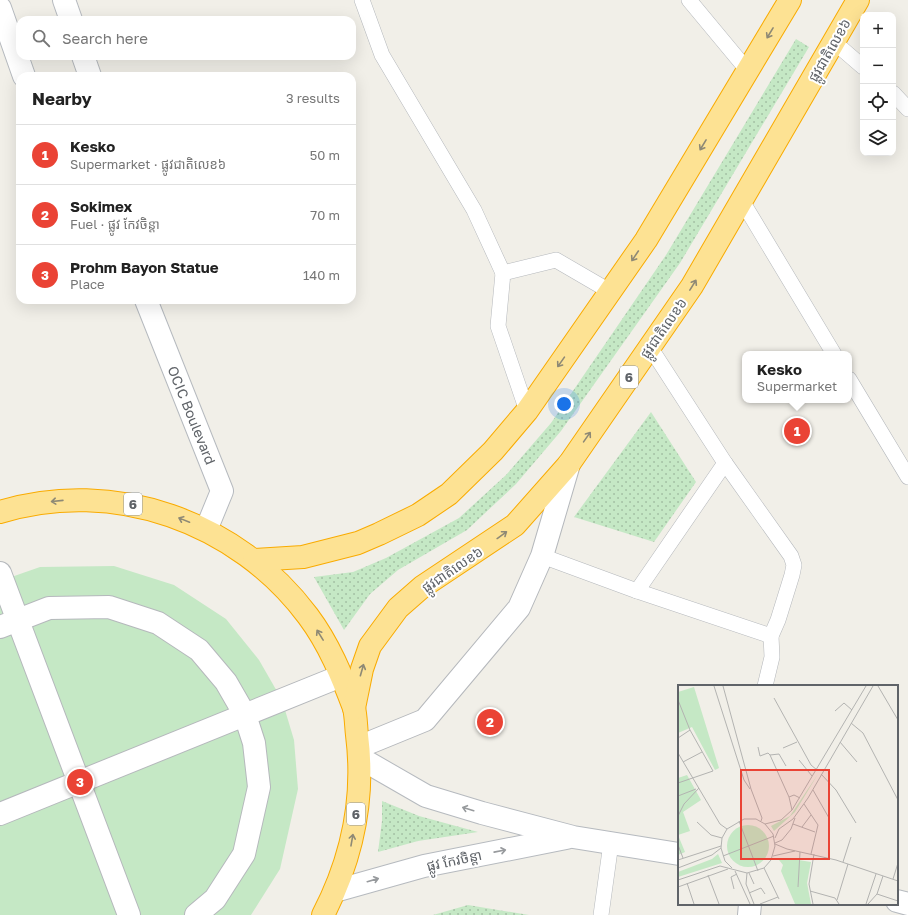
<!DOCTYPE html>
<html lang="en">
<head>
<meta charset="utf-8">
<style>
	:root { --surface:#fff; --page:#f2f2f2; --text:#222; --muted:#767676; --line:#e0e0e0; --accent:#ea4335 }
	body { margin:0; font-family:"Golos Text","Noto Sans Khmer",sans-serif; background:var(--page); color:var(--text) }
	.controls { position:absolute; right:12px; top:12px; display:grid; overflow:hidden; border-radius:8px; box-shadow:0 4px 16px #0002 }
	.controls button { width:36px; height:36px; display:grid; place-items:center; padding:0; border:0; border-bottom:1px solid var(--line); background:var(--surface); color:var(--text); font:20px sans-serif }
	.you { position:absolute; left:564px; top:404px; width:14px; height:14px; margin:-10px; border:3px solid #fff; border-radius:50%; background:#1a73e8; box-shadow:0 0 0 6px #1a73e833 }
	.badge { display:grid; place-items:center; width:26px; height:26px; border-radius:50%; background:var(--accent); color:#fff; font-size:13px; font-weight:700 }
	.pin { position:absolute; translate:-50% -50%; border:2px solid #fff; box-shadow:0 1px 4px #0006 }
	.popup { position:absolute; left:742px; top:351px; width:110px; height:52px; box-sizing:border-box; display:grid; place-content:center; border-radius:8px; background:var(--surface); filter:drop-shadow(0 1px 3px #0005); font-size:13px; white-space:nowrap; color:var(--muted) }
	.popup b { font-size:15px; color:var(--text) }
	.popup::after { content:''; position:absolute; left:50%; top:100%; margin-left:-8px; border:8px solid transparent; border-top-color:var(--surface) }
	.list { margin:0; padding:0; list-style:none }
	h2 { display:flex; justify-content:space-between; align-items:center; height:52px; margin:0; padding:0 16px; font-size:17px }
	h2 small { font-size:13px; font-weight:400; color:var(--muted) }
	.list li { display:grid; grid-template-columns:26px 1fr auto; gap:12px; align-items:center; box-sizing:border-box; height:60px; padding:0 16px; border-top:1px solid var(--line) }
	.list b { display:block; font-size:15px; white-space:nowrap }
	.list p { margin:0; font-size:13px; white-space:nowrap; color:var(--muted) }
	.list em { font-size:13px; font-style:normal; color:var(--muted) }
	.icon { flex:none; width:22px; height:22px; fill:none; stroke:currentColor; stroke-width:2; stroke-linecap:round; stroke-linejoin:round }
	.map { position:relative; flex:none; width:908px; height:915px; overflow:hidden }
	.search { position:absolute; background:var(--surface); box-shadow:0 4px 16px #0002; left:16px; top:16px; width:340px; height:44px; display:flex; align-items:center; gap:10px; box-sizing:border-box; padding:0 14px; border-radius:12px; color:var(--muted); font-size:15px }
	.panel { position:absolute; background:var(--surface); box-shadow:0 4px 16px #0002; left:16px; top:72px; width:340px; height:232px; border-radius:12px }
	.map>svg:first-child { display:block }
	.grass { fill:url(#grass-dots) }
	.garden { fill:#c5e8c5 }
	.lines { fill:none; stroke-linecap:round; stroke-linejoin:round }
	.lane-casing { stroke:#b5b8bc; stroke-width:16 }
	.street-casing { stroke:#b5b8bc; stroke-width:24 }
	.secondary-casing { stroke:#b6babf; stroke-width:24 }
	.highway-casing { stroke:#f9ab00; stroke-width:24 }
	.lane { stroke:#fff; stroke-width:15 }
	.street { stroke:#fff; stroke-width:22 }
	.secondary { stroke:#fff; stroke-width:22 }
	.highway { stroke:#fde293; stroke-width:22 }
	.oneway { stroke:#8e8975 }
	.oneway2 { stroke:#979a9d }
	.labels { text-anchor:middle; dominant-baseline:central; stroke-width:4; stroke-linejoin:round; paint-order:stroke }
	.shield { fill:#fff; stroke:#8f9295; stroke-width:1 }
	.shield-label { font-size:13px; font-weight:bold; fill:#5f6368 }
	.street-label { font-size:14px; fill:#5f6368; stroke:#fff }
	.inset-road { fill:none; stroke:#b3b3b1; stroke-width:1 }
	.view { fill:#ea4335; fill-opacity:0.15; stroke:#ea4335; stroke-width:2 }
	.inset-edge { fill:none; stroke:#5f6368; stroke-width:2 }
</style>
</head>
<body>
<div class="map">
<svg width="908" height="915" viewBox="0 0 908 915">
	<defs>
		<pattern id="grass-dots" width="8" height="8" patternUnits="userSpaceOnUse"><rect width="8" height="8" fill="#c5e8c5"/><path d="M2 2h.1M6 6h.1" fill="none" stroke="#a3c0a4" stroke-width="1.8" stroke-linecap="round"/></pattern>
	</defs>
	<rect width="100%" height="100%" fill="#f1efe8"/>
	<g class="grass">
		<polygon points="796,39 809,47 680,263 561,431 516,484 467,530 398,570 370,594 344,630 314,577 353,572 386,558 459,518 506,475 551,423 666,255"/>
		<polygon points="651,412 696,482 654,542 574,517"/>
		<polygon points="382,801 419,816 478,832 418,841 378,852 382,821"/>
		<polygon points="468,905 529,915 433,915"/>
	</g>
	<polygon class="garden" points="114,566 174,585 226,619 259,660 282,700 294,740 298,789 280,869 251,915 0,915 0,581 40,567"/>
	<g class="lines">
		<defs>
			<g id="lane">
				<polyline points="362,0 382,55 474,210 503,273"/>
				<polyline points="689,0 748,71"/>
				<polyline points="834,42 863,67"/>
				<polyline points="893,93 908,109"/>
				<polyline points="742,201 834,354"/>
				<polyline points="650,347 725,463 791,556 794,565 792,575 778,620 771,636 772,657 765,686"/>
				<polyline points="849,379 908,477"/>
				<polyline points="527,411 498,326 503,273 556,260 611,292"/>
				<polyline points="542,556 637,591 771,636"/>
				<polyline points="637,591 725,463"/>
				<polyline points="601,915 611,843"/>
			</g>
			<g id="street">
				<polyline points="0,573 129,915"/>
				<polyline points="0,627 49,608 109,607 158,623 199,650 226,682 245,715 254,743 259,787 244,854 215,899 196,915"/>
				<polyline points="359,747 425,720 519,608 542,556 569,464"/>
				<polyline points="0,814 341,676"/>
				<polyline points="749,915 750,904"/>
			</g>
			<g id="secondary">
				<polyline points="64,0 71,20"/>
				<polyline points="0,8 24,76"/>
				<polyline points="83,56 90,76"/>
				<polyline points="146,300 222,491 206,530"/>
				<polyline points="360,758 426,796 482,813 573,837 679,854"/>
				<polyline points="335,891 424,866 566,838"/>
				<polyline points="897,901 908,904"/>
			</g>
			<g id="highway">
				<path d="M0 512C114 477 238 522 308 616 329 644 342 676 354 708 356 716 356 727 357 735 365 798 352 859 323 915"/>
				<polyline points="254,560 303,557 358,543 379,534 418,515 449,494 493,451 527,411 646,240 790,0"/>
				<polyline points="354,708 362,669 370,646 398,608 422,587 515,525 569,464 692,286 858,0"/>
			</g>
		</defs>
		<use href="#lane" class="lane-casing"/>
		<use href="#street" class="street-casing"/>
		<use href="#secondary" class="secondary-casing"/>
		<use href="#highway" class="highway-casing"/>
		<use href="#lane" class="lane"/>
		<use href="#street" class="street"/>
		<use href="#secondary" class="secondary"/>
		<use href="#highway" class="highway"/>
	</g>
	<defs><path id="oneway-shaft" d="M-6 0H5M1.5-3L5.5 0L1.5 3" fill="none" stroke-width="1.6" stroke-linecap="round" stroke-linejoin="round"/></defs>
	<g class="oneway">
		<use href="#oneway-shaft" transform="translate(770 33) rotate(121)"/>
		<use href="#oneway-shaft" transform="translate(703 145) rotate(121)"/>
		<use href="#oneway-shaft" transform="translate(635 256) rotate(124)"/>
		<use href="#oneway-shaft" transform="translate(693 285) rotate(-58)"/>
		<use href="#oneway-shaft" transform="translate(561 362) rotate(125)"/>
		<use href="#oneway-shaft" transform="translate(587 437) rotate(-55)"/>
		<use href="#oneway-shaft" transform="translate(57 501) rotate(174)"/>
		<use href="#oneway-shaft" transform="translate(184 520) rotate(-158)"/>
		<use href="#oneway-shaft" transform="translate(502 535) rotate(-36)"/>
		<use href="#oneway-shaft" transform="translate(320 635) rotate(-122)"/>
		<use href="#oneway-shaft" transform="translate(362 670) rotate(-74)"/>
		<use href="#oneway-shaft" transform="translate(352 840) rotate(-80)"/>
	</g>
	<g class="oneway2">
		<use href="#oneway-shaft" transform="translate(468 809) rotate(-163)"/>
		<use href="#oneway-shaft" transform="translate(500 851) rotate(-11)"/>
		<use href="#oneway-shaft" transform="translate(373 880) rotate(-16)"/>
	</g>
	<g class="labels">
		<g class="shield">
			<rect x="620" y="366" width="18" height="22" rx="3"/>
			<rect x="124" y="493" width="18" height="22" rx="3"/>
			<rect x="347" y="803" width="18" height="22" rx="3"/>
		</g>
		<g class="shield-label">
			<text x="629" y="377">6</text>
			<text x="133" y="504">6</text>
			<text x="356" y="814">6</text>
		</g>
		<g class="street-label">
			<text transform="translate(829 50) rotate(-60)">ផ្លូវជាតិលេខ៦</text>
			<text transform="translate(663 328) rotate(-55)">ផ្លូវជាតិលេខ៦</text>
			<text transform="translate(192 415) rotate(68)">OCIC Boulevard</text>
			<text transform="translate(452 569) rotate(-34)">ផ្លូវជាតិលេខ៦</text>
			<text transform="translate(454 860) rotate(-12)">ផ្លូវ កែវចិន្តា</text>
		</g>
	</g>
	<g transform="translate(678 685)">
		<rect width="220" height="220" fill="#f1efe8"/>
		<path d="M16 2 41 83 37 85 14 42 0 48V7ZM140 89 117 127 96 146 93 141 112 131ZM40 169 44 178 0 192V187L34 174ZM108 173 133 177 129 198 133 219H117L103 186 105 180 101 175Z" fill="#c5e8c5"/>
		<path d="M9 90 23 115 5 127 12 146 0 150 7 167 0 170V93Z" fill="#c5e8c5"/>
		<path d="M49 161a21 21 0 1 1 42 0a21 21 0 1 1-42 0Z" fill="#c5e8c5"/>
		<path class="inset-road" d="M36 1 66 95 72 104M45 1 73 104 84 133 83 136M200 1 220 35M96 13 133 80 139 85M0 15 12 45 35 86 0 98M157 26 166 18 174 25M173 38 185 48 220 115M0 53 12 45M162 57 179 77M80 62 82 71 90 68 92 70 111 112M105 63 119 57M0 68 42 139 49 144M92 70 101 69 108 81M121 75 134 91M5 77 24 67M143 89 158 105 178 138M135 105 151 133M0 111 18 104M126 119 140 140 133 169M114 125 111 112 116 110 122 113M0 131 6 119 21 103M61 136 80 186M19 137 33 150 44 153M87 139 103 135 114 125 188 1M115 139 137 147M124 142 133 130M97 153 101 144 115 134 130 113 195 1M97 158 104 155 113 144 117 133M97 159 109 164 158 175 220 196M0 160 5 173M45 171 96 151M95 171 117 166M0 175 43 161M165 177 173 152M0 183 34 170 43 163M86 183 101 214M57 186 72 219M69 188 68 199 76 219M71 188 76 199M30 190 41 219M215 194 220 178M0 195 42 181 69 188 86 183 93 175 97 161 95 149 87 139 78 134H66L49 144 44 153 43 163 47 176 54 183M9 198 16 219M0 202 50 184M120 202 122 167M56 204 53 192 59 189M132 206 157 213 161 219M71 208 83 203 87 209M199 209 220 216M159 215 170 179M82 219 100 212M135 219 131 199 136 169M188 219 198 189M190 219 199 209 205 191"/>
		<path class="view" d="M63 85H151V174H63Z"/>
		<rect width="220" height="220" class="inset-edge"/>
	</g>
</svg>
<div class="controls">
<button>+</button>
<button>−</button>
<button><svg class="icon" aria-label="locate" viewBox="0 0 24 24"><circle cx="12" cy="12" r="6"/><path d="M12 2v4M12 18v4M2 12h4M18 12h4"/></svg></button>
<button><svg class="icon" aria-label="layers" viewBox="0 0 24 24"><path d="M12 4l9 5-9 5-9-5zM3 14l9 5 9-5"/></svg></button>
</div>
<div class="you"></div>
<div class="pin badge" style="left:797px;top:431px">1</div>
<div class="popup"><b>Kesko</b>Supermarket</div>
<div class="pin badge" style="left:490px;top:722px">2</div>
<div class="pin badge" style="left:80px;top:782px">3</div>
<div class="search"><svg class="icon" aria-label="search" viewBox="0 0 24 24"><circle cx="10" cy="10" r="6"/><path d="M15 15l6 6"/></svg>Search here</div>
<section class="panel">
<h2>Nearby<small>3 results</small></h2>
<ul class="list">
<li><span class="badge">1</span><div><b>Kesko</b><p>Supermarket · ផ្លូវជាតិលេខ៦</p></div><em>50 m</em></li>
<li><span class="badge">2</span><div><b>Sokimex</b><p>Fuel · ផ្លូវ កែវចិន្តា</p></div><em>70 m</em></li>
<li><span class="badge">3</span><div><b>Prohm Bayon Statue</b><p>Place</p></div><em>140 m</em></li>
</ul>
</section>
</div>
</body>
</html>
